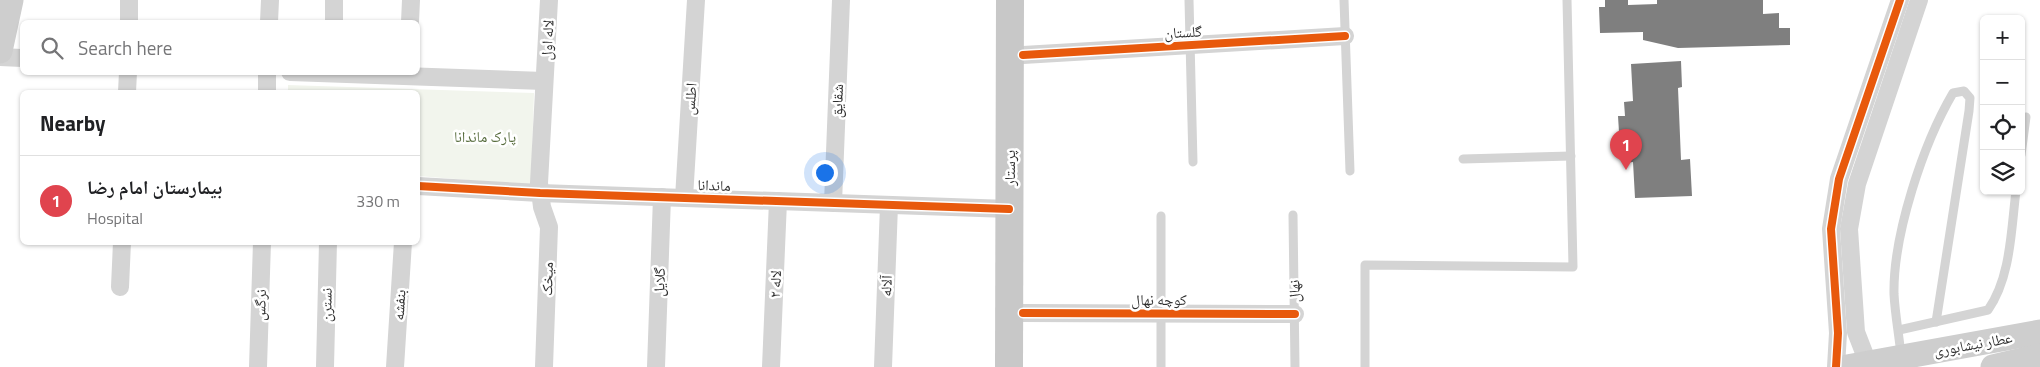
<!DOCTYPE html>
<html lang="en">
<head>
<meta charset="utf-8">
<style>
	:root { --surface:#fff; --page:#f6f6f6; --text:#202124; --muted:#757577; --line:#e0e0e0; --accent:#787878 }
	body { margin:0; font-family:"Titillium Web","Noto Naskh Arabic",sans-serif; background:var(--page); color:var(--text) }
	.controls { position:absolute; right:15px; top:15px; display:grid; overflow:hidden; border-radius:8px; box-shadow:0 1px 4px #0004 }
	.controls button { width:45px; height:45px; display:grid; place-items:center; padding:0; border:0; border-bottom:1px solid var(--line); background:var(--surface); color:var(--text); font:25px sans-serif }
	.you { position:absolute; left:824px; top:172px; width:18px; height:18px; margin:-12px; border:4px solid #fff; border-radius:50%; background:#1a73e8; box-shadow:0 0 0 8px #1a73e833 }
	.badge { display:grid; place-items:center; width:32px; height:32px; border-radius:50%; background:var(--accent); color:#fff; font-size:16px; font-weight:700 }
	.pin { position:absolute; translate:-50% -41px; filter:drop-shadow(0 1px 2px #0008) }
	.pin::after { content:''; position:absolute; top:26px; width:18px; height:15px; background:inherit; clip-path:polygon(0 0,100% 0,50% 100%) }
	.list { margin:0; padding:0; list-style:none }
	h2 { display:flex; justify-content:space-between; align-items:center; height:65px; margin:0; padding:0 20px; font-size:21px }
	h2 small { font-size:16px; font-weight:400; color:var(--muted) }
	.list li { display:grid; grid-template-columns:32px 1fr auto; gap:15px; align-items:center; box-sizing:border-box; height:90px; padding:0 20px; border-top:1px solid var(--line) }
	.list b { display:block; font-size:19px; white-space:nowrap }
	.list p { margin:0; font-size:16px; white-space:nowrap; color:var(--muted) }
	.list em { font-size:16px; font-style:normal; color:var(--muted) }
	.icon { flex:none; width:28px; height:28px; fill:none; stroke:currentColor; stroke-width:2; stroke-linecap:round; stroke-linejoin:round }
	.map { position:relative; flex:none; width:2040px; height:367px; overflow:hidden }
	.search { position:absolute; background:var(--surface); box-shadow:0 1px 4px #0004; left:20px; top:20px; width:400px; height:55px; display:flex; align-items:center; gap:12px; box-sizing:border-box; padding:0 18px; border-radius:8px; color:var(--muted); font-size:19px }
	.panel { position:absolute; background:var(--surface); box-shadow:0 1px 4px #0004; left:20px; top:90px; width:400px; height:155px; border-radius:8px }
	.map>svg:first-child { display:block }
	.green { fill:#f2f5ed }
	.building { fill:#7f7f7f }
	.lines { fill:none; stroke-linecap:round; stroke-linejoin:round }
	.lane { stroke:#d4d4d4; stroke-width:9 }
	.street { stroke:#d4d4d4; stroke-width:18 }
	.secondary { stroke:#cecece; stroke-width:25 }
	.primary { stroke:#c8c8c8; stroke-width:28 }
	.cycleway-casing { stroke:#fff; stroke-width:11 }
	.cycleway { stroke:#e8590c; stroke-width:8 }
	.labels { text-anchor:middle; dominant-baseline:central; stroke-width:5; stroke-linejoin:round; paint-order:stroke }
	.street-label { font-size:15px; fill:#303030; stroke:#fff }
	.park-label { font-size:15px; fill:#576c3d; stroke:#fff }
</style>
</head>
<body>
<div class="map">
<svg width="2040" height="367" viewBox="0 0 2040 367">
	<rect width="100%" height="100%" fill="#fff"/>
	<polygon class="green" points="288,85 534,93 531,185 418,176 418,92 288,92"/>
	<g class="building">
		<polygon points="1605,0 1628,0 1628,5 1657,4 1657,0 1763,0 1763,14 1779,13 1779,28 1790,28 1790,45 1678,48 1643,40 1643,32 1600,33 1599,7 1605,7"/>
		<polygon points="1681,61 1682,87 1678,88 1681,160 1690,159 1692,196 1635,198 1633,162 1625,163 1625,148 1620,148 1618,116 1625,116 1624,102 1633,101 1631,64"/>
	</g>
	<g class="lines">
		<g class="lane">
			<polyline points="1189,0 1193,162"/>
			<polyline points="1344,0 1350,171"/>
			<polyline points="2021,155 2026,117"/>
			<polyline points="1463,159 1571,156"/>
			<polyline points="1293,215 1295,367"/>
			<path d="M1899 330 1988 310C2011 277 2011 230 2016 191"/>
			<path d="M1901 355C1899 335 1895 314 1894 294 1893 235 1923 144 1953 93L1964 91 1970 98 1969 111 1936 322"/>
			<polyline points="1161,367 1161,216"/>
			<polyline points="1365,367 1365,265 1573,267 1567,0"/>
		</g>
		<g class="street">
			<polyline points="129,22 129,0"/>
			<polyline points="269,22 270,0"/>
			<polyline points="334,22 334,0"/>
			<polyline points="410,22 411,0"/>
			<polyline points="1023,55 1345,36"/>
			<polyline points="0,57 22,58"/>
			<polyline points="290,72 544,81"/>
			<polyline points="127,92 128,72"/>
			<polyline points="267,92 267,72"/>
			<polyline points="418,186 540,193 1009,209"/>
			<polyline points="684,198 696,0"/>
			<polyline points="833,203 841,0"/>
			<polyline points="120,287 122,242"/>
			<polyline points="1023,313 1295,314"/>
			<polyline points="1868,363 1856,332 1849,229 1857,184 1919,0"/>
			<polyline points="258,367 262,242"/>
			<polyline points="325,367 328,242"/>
			<polyline points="395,367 403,242"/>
			<polyline points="544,367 549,227 542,207 539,183 549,0"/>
			<polyline points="656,367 662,197"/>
			<polyline points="771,367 778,201"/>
			<polyline points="883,367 889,205"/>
			<polyline points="1836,367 1838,333 1831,229 1839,179 1900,0"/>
		</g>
		<g class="secondary">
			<polyline points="0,51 11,0"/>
			<polyline points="1847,367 2040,332"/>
			<polyline points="1993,367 2040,356"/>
		</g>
		<polyline class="primary" points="1009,367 1010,0"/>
		<defs>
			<g id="cycleway">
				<polyline points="1023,55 1345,36"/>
				<polyline points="418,186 540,193 1009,209"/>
				<polyline points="1023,313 1295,314"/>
				<polyline points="1836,367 1838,333 1831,229 1839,179 1900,0"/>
			</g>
		</defs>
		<use href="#cycleway" class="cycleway-casing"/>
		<use href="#cycleway" class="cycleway"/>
	</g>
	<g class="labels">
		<g class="street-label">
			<text transform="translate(1183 32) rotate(-3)">گلستان</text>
			<text transform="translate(547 40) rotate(-87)">لاله اول</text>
			<text transform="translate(690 99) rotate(-86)">اطلس</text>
			<text transform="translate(837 101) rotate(-88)">شقایق</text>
			<text transform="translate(1009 168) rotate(-90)">پرستار</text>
			<text transform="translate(714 185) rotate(2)">ماندانا</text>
			<text transform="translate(547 279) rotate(-88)">میخک</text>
			<text transform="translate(659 282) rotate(-88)">گلایل</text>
			<text transform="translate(775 284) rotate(-87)">لاله ۲</text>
			<text transform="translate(886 286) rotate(-88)">آلاله</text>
			<text transform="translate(1294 291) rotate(-91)">نهال</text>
			<text x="1159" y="299">کوچه نهال</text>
			<text transform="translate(260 305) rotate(-88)">نرگس</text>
			<text transform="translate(326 305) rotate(-89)">نسترن</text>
			<text transform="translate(399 305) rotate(-86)">بنفشه</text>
			<text transform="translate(1973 344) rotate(-10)">عطار نیشابوری</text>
		</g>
		<g class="park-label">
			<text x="485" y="136">پارک ماندانا</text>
		</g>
	</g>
</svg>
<div class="controls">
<button>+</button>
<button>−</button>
<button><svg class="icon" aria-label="locate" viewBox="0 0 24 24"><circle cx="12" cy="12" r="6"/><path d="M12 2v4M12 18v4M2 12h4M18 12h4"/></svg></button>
<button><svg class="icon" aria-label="layers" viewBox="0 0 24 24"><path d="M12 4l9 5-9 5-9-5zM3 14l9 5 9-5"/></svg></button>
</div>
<div class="you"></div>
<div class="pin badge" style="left:1626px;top:170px;background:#e0444e">1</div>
<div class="search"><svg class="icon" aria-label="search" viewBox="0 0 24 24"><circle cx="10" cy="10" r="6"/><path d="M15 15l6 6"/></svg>Search here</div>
<section class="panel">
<h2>Nearby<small></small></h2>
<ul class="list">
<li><span class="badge" style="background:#e0444e">1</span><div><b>بیمارستان امام رضا</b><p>Hospital</p></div><em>330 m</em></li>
</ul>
</section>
</div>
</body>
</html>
